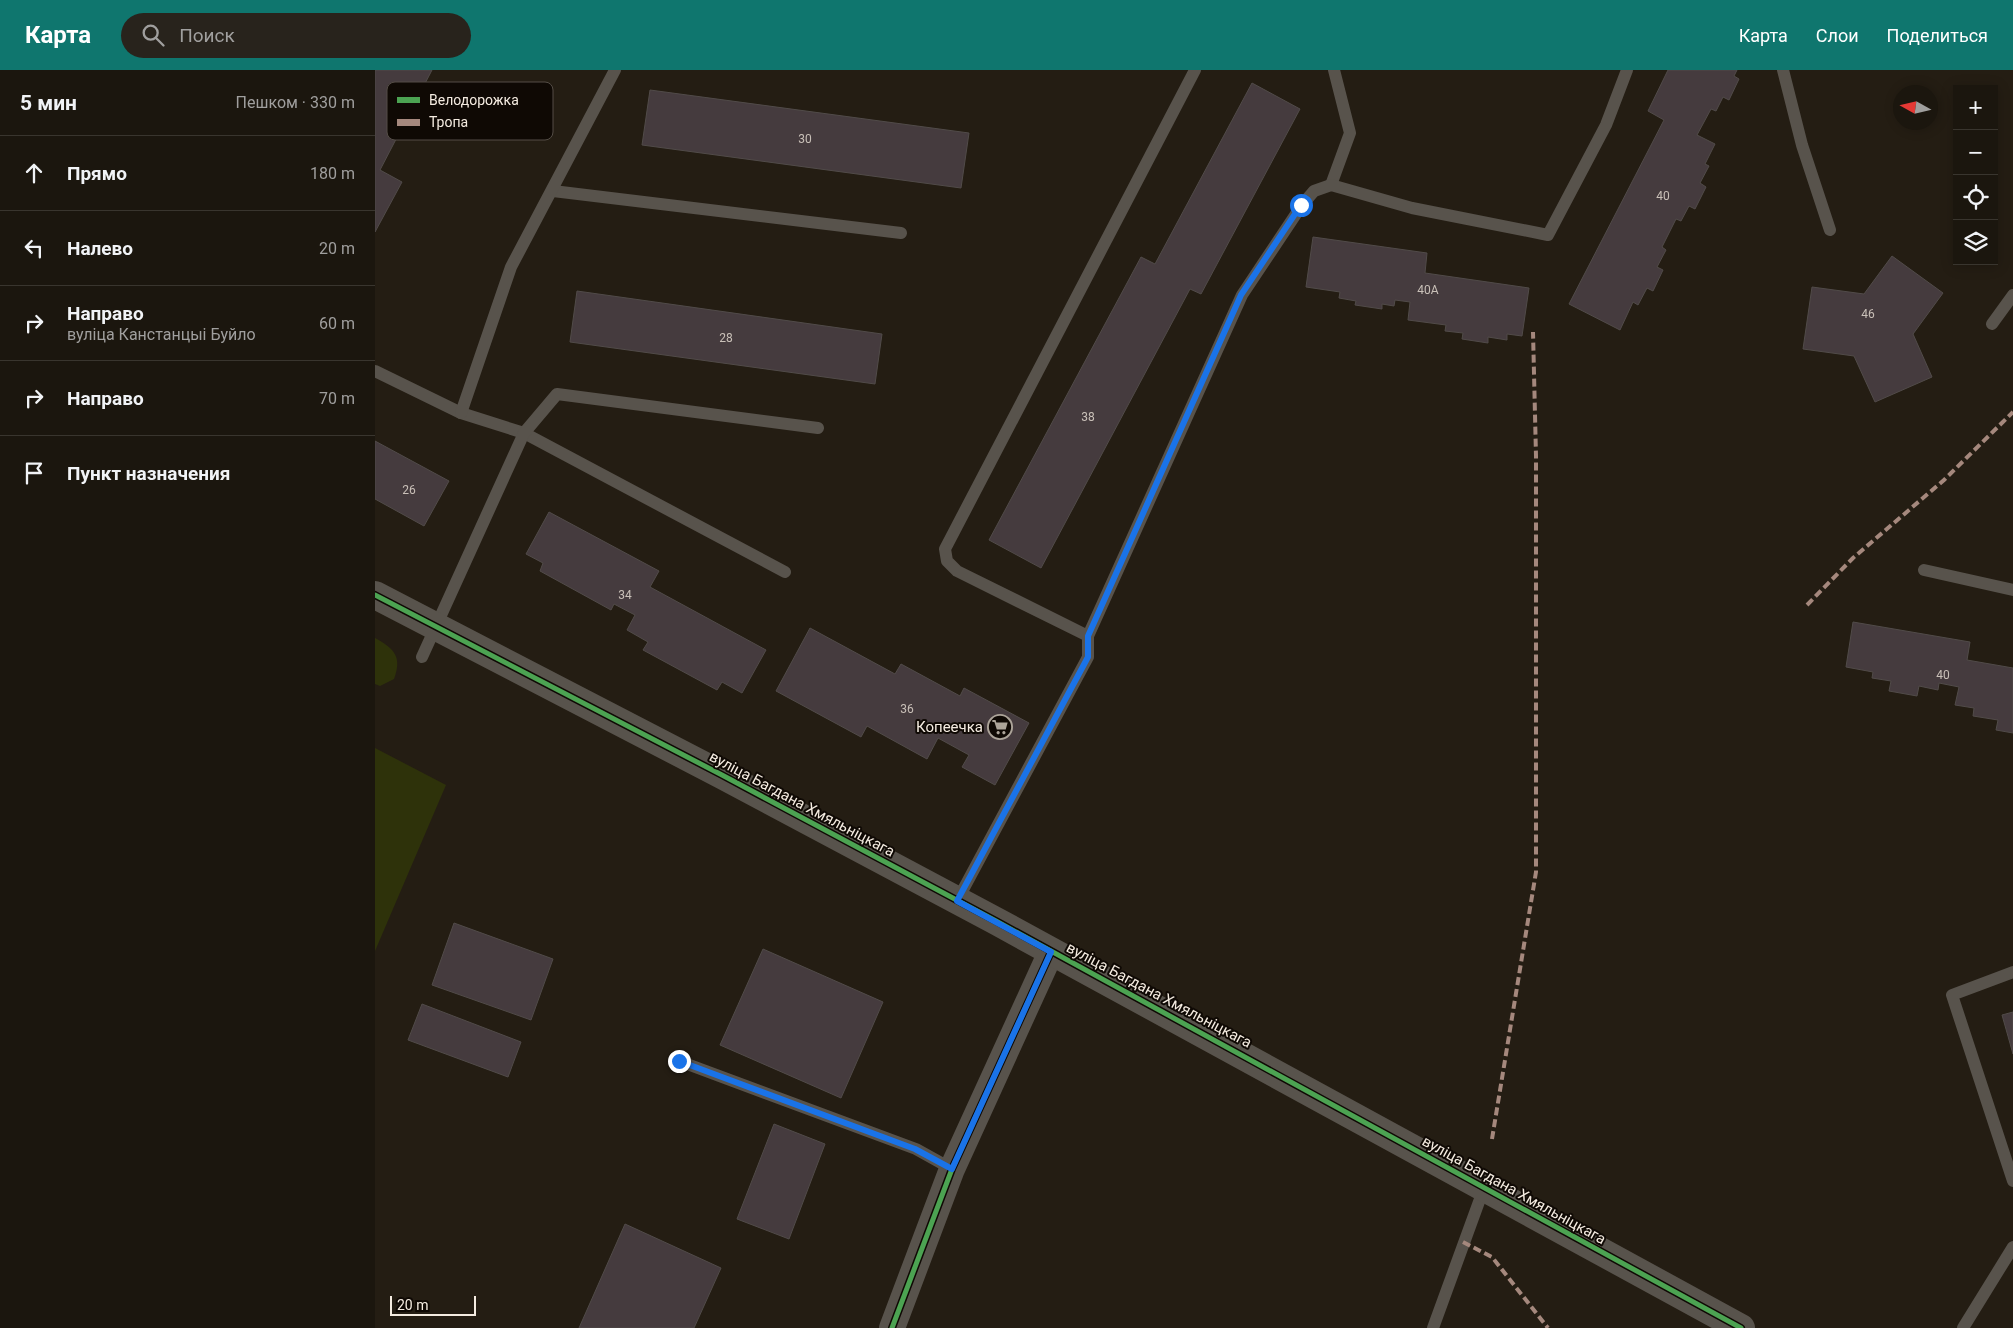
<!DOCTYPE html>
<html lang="ru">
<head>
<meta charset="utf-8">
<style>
	:root { --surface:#1b160e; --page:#28231c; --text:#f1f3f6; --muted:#a09f9e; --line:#39352e; --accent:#0f766e }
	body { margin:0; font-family:Roboto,sans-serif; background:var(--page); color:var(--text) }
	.controls { position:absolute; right:15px; top:15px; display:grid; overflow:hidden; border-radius:0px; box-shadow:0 2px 12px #0003 }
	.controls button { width:45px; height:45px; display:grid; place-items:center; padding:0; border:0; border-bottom:1px solid var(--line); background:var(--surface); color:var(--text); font:25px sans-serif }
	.compass { position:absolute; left:1518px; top:15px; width:45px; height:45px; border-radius:50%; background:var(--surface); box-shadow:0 2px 12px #0003; rotate:278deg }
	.scale { position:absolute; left:15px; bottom:12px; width:86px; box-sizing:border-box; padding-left:5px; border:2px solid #f5ece1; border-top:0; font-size:14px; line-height:18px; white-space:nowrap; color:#f5ece1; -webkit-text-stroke:4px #0f0904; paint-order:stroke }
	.stop { position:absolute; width:15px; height:15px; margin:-11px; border:4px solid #1a73e8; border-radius:50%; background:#fff }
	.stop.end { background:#1a73e8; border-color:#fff; box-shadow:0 1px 5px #0008 }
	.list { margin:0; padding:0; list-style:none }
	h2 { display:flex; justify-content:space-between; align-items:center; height:65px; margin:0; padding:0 20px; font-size:21px }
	h2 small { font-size:16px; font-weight:400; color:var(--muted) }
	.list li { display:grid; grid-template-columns:32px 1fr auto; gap:15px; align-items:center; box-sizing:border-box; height:75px; padding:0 20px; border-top:1px solid var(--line) }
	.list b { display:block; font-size:19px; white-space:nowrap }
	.list p { margin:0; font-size:16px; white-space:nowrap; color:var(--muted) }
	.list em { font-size:16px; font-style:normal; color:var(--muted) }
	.icon { flex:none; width:28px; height:28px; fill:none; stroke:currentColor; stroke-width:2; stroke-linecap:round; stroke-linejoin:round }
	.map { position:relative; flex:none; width:1638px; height:1258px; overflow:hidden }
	header { display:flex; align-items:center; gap:30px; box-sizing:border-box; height:70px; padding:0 25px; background:var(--accent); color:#fff }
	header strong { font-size:24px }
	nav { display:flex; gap:28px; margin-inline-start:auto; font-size:18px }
	.search { width:350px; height:45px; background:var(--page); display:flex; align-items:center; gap:12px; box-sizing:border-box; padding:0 18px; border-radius:28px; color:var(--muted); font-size:19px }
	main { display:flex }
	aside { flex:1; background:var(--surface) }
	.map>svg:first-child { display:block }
	.green { fill:#2e320a }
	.building { fill:#453b3e; stroke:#514b49 }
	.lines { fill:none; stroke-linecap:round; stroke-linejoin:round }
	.lane { stroke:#58534c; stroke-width:12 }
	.street { stroke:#58534c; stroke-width:26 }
	.secondary { stroke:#58534c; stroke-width:28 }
	.quiet { stroke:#a5887d; stroke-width:4; stroke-dasharray:8 4; stroke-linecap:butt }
	.cycleway-casing { stroke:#0f0904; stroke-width:8 }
	.cycleway { stroke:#4ca352; stroke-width:5 }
	.route { stroke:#1a73e8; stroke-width:6 }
	.labels { text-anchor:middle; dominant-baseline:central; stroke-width:4; stroke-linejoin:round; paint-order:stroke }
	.number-label { font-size:12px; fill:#c9c0b8 }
	.poi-label { font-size:15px; fill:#f5ece1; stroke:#0f0904; text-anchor:end }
	.street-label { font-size:15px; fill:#f5ece1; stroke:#0f0904 }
	.key { fill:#0f0904; stroke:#544d46; stroke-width:1 }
	.key-label { font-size:14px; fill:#f5ece1 }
</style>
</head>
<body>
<header>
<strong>Карта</strong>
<div class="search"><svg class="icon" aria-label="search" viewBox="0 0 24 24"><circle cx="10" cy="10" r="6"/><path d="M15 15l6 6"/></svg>Поиск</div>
<nav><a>Карта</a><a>Слои</a><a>Поделиться</a></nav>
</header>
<main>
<aside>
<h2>5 мин<small>Пешком · 330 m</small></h2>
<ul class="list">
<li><svg class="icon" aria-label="ahead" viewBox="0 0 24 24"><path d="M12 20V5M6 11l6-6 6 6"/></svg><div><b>Прямо</b></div><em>180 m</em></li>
<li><svg class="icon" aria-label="left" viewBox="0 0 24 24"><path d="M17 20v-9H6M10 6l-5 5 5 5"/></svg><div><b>Налево</b></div><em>20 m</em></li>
<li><svg class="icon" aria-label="right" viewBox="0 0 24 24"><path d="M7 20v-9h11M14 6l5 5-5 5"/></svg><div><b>Направо</b><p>вуліца Канстанцыі Буйло</p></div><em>60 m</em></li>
<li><svg class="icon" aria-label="right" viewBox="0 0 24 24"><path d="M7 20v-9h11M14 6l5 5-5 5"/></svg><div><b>Направо</b></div><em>70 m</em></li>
<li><svg class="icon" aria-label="arrive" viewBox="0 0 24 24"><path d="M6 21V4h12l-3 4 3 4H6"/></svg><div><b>Пункт назначения</b></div></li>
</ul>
</aside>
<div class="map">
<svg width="1638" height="1258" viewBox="0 0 1638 1258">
	<rect width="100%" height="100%" fill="#241d13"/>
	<g class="green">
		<path d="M0 568C20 579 27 587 19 609L5 616 0 614Z"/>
		<polygon points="0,678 71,715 0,881"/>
	</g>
	<g class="building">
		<polygon points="0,0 57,0 5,100 27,112 0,162"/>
		<polygon points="1293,0 1362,0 1359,6 1364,9 1354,30 1348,27 1341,41 1336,39 1322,65 1340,74 1330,94 1334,96 1325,113 1331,117 1320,139 1314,136 1306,151 1301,149 1287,177 1291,180 1282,197 1288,200 1278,221 1272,218 1263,235 1258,232 1245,260 1194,234 1289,50 1273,41"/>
		<polygon points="877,13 925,39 826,224 815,219 666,498 614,470 766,187 780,194"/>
		<polygon points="275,20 594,63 586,118 267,75"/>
		<polygon points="938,167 1052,183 1050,203 1154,218 1147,266 1132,264 1132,270 1113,267 1113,273 1087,269 1088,263 1070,261 1071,255 1033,250 1035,232 1020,230 1019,236 1007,234 1007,239 980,235 981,231 964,228 965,222 931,217"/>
		<polygon points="1517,186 1568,223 1538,264 1557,307 1500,332 1479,286 1428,279 1437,217 1489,224"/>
		<polygon points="202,221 507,264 500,314 195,272"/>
		<polygon points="0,371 74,411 49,456 0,429"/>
		<polygon points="174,442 284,501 275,517 391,580 367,623 347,612 342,620 268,580 273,572 252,560 260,545 239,534 236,540 165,501 168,493 151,484"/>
		<polygon points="1478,552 1595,572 1592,590 1638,598 1638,663 1621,660 1623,650 1598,646 1599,638 1580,635 1584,617 1564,613 1563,620 1544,616 1542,626 1514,621 1516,611 1497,608 1498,602 1471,597"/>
		<polygon points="435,558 520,604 526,594 585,626 589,618 654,653 620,715 587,697 594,685 563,668 552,689 492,656 486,667 401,621"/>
		<polygon points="79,853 178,889 156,950 57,915"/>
		<polygon points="388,879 508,932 466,1028 345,975"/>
		<polygon points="47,934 146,972 133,1007 33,970"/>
		<polygon points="1638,942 1638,984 1627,945"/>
		<polygon points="399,1054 450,1074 414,1169 362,1149"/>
		<polygon points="250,1154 346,1198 319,1258 204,1258"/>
	</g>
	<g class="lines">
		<g class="lane">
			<polyline points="1408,0 1427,75 1455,160"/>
			<polyline points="956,115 975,63 959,0"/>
			<polyline points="178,121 526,163"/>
			<polyline points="1617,254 1638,225"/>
			<polyline points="0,301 86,343 149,363 410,502"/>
			<polyline points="86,343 136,197 240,0"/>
			<polyline points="1549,500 1638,520"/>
			<polyline points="713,566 867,225 927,135 939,121 956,115 1037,138 1173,165 1231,55 1252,0"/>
			<polyline points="47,587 149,363 182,324 443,358"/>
			<polyline points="582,831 713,587 713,566 582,501 572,491 570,479 820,0"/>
			<polyline points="1638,902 1577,925 1638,1111"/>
			<polyline points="304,991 541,1079 577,1099"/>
			<polyline points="1058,1258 1109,1118"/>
			<polyline points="1588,1258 1638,1177"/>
		</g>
		<polyline class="street" points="517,1258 577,1099 676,882"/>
		<polyline class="secondary" points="0,525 347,705 621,851 1366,1258"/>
		<g class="quiet">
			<polyline points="1432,535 1478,488 1569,410 1638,342"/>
			<polyline points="1117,1069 1161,802 1161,386 1158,262"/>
			<polyline points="1088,1172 1117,1187 1173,1258"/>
		</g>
		<defs>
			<g id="cycleway">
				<polyline points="0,525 347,705 621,851 1366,1258"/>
				<polyline points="517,1258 577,1099 676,882"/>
			</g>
		</defs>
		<use href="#cycleway" class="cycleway-casing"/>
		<use href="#cycleway" class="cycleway"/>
	</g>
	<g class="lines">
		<polyline class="route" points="304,991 540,1079 577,1099 676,882 582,831 713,587 713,566 866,225 926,135"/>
	</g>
	<defs>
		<symbol id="supermarket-ring" viewBox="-11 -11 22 22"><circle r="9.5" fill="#0f0904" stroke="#aca499" stroke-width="1.5"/><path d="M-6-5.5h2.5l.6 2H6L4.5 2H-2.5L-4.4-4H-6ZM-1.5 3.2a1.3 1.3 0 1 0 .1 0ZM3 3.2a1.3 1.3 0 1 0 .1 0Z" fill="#aca499"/></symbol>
	</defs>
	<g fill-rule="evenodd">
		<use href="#supermarket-ring" x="611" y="643" width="28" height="28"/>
	</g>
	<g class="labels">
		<g class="number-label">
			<text x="430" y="69">30</text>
			<text x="1288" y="126">40</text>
			<text x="1053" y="220">40А</text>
			<text x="1493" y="244">46</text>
			<text x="351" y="268">28</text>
			<text x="713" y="347">38</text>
			<text x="34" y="420">26</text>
			<text x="250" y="525">34</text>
			<text x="1568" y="605">40</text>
			<text x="532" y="639">36</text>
		</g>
		<g class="poi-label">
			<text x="608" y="657">Копеечка</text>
		</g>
		<g class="street-label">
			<text transform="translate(427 734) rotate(28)">вуліца Багдана Хмяльніцкага</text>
			<text transform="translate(784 925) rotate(28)">вуліца Багдана Хмяльніцкага</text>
			<text transform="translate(1139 1120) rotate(29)">вуліца Багдана Хмяльніцкага</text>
		</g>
	</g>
	<rect x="12" y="12" width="166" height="58" rx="8" class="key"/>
	<rect x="22" y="27" width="23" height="6" fill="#4ca352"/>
	<rect x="22" y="49" width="23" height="7" fill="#a5887d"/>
	<g class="key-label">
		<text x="54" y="35">Велодорожка</text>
		<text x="54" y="57">Тропа</text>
	</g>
</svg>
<div class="controls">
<button>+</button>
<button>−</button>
<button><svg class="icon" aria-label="locate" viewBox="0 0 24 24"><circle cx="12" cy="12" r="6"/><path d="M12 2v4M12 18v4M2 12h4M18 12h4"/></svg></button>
<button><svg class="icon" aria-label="layers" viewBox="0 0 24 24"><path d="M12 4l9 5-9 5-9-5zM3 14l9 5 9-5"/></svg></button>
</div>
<svg class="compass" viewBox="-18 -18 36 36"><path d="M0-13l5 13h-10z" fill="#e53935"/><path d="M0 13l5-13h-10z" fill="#a09f9e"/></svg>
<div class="scale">20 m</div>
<div class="stop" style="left:926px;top:135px"></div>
<div class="stop end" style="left:304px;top:991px"></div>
</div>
</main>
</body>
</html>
